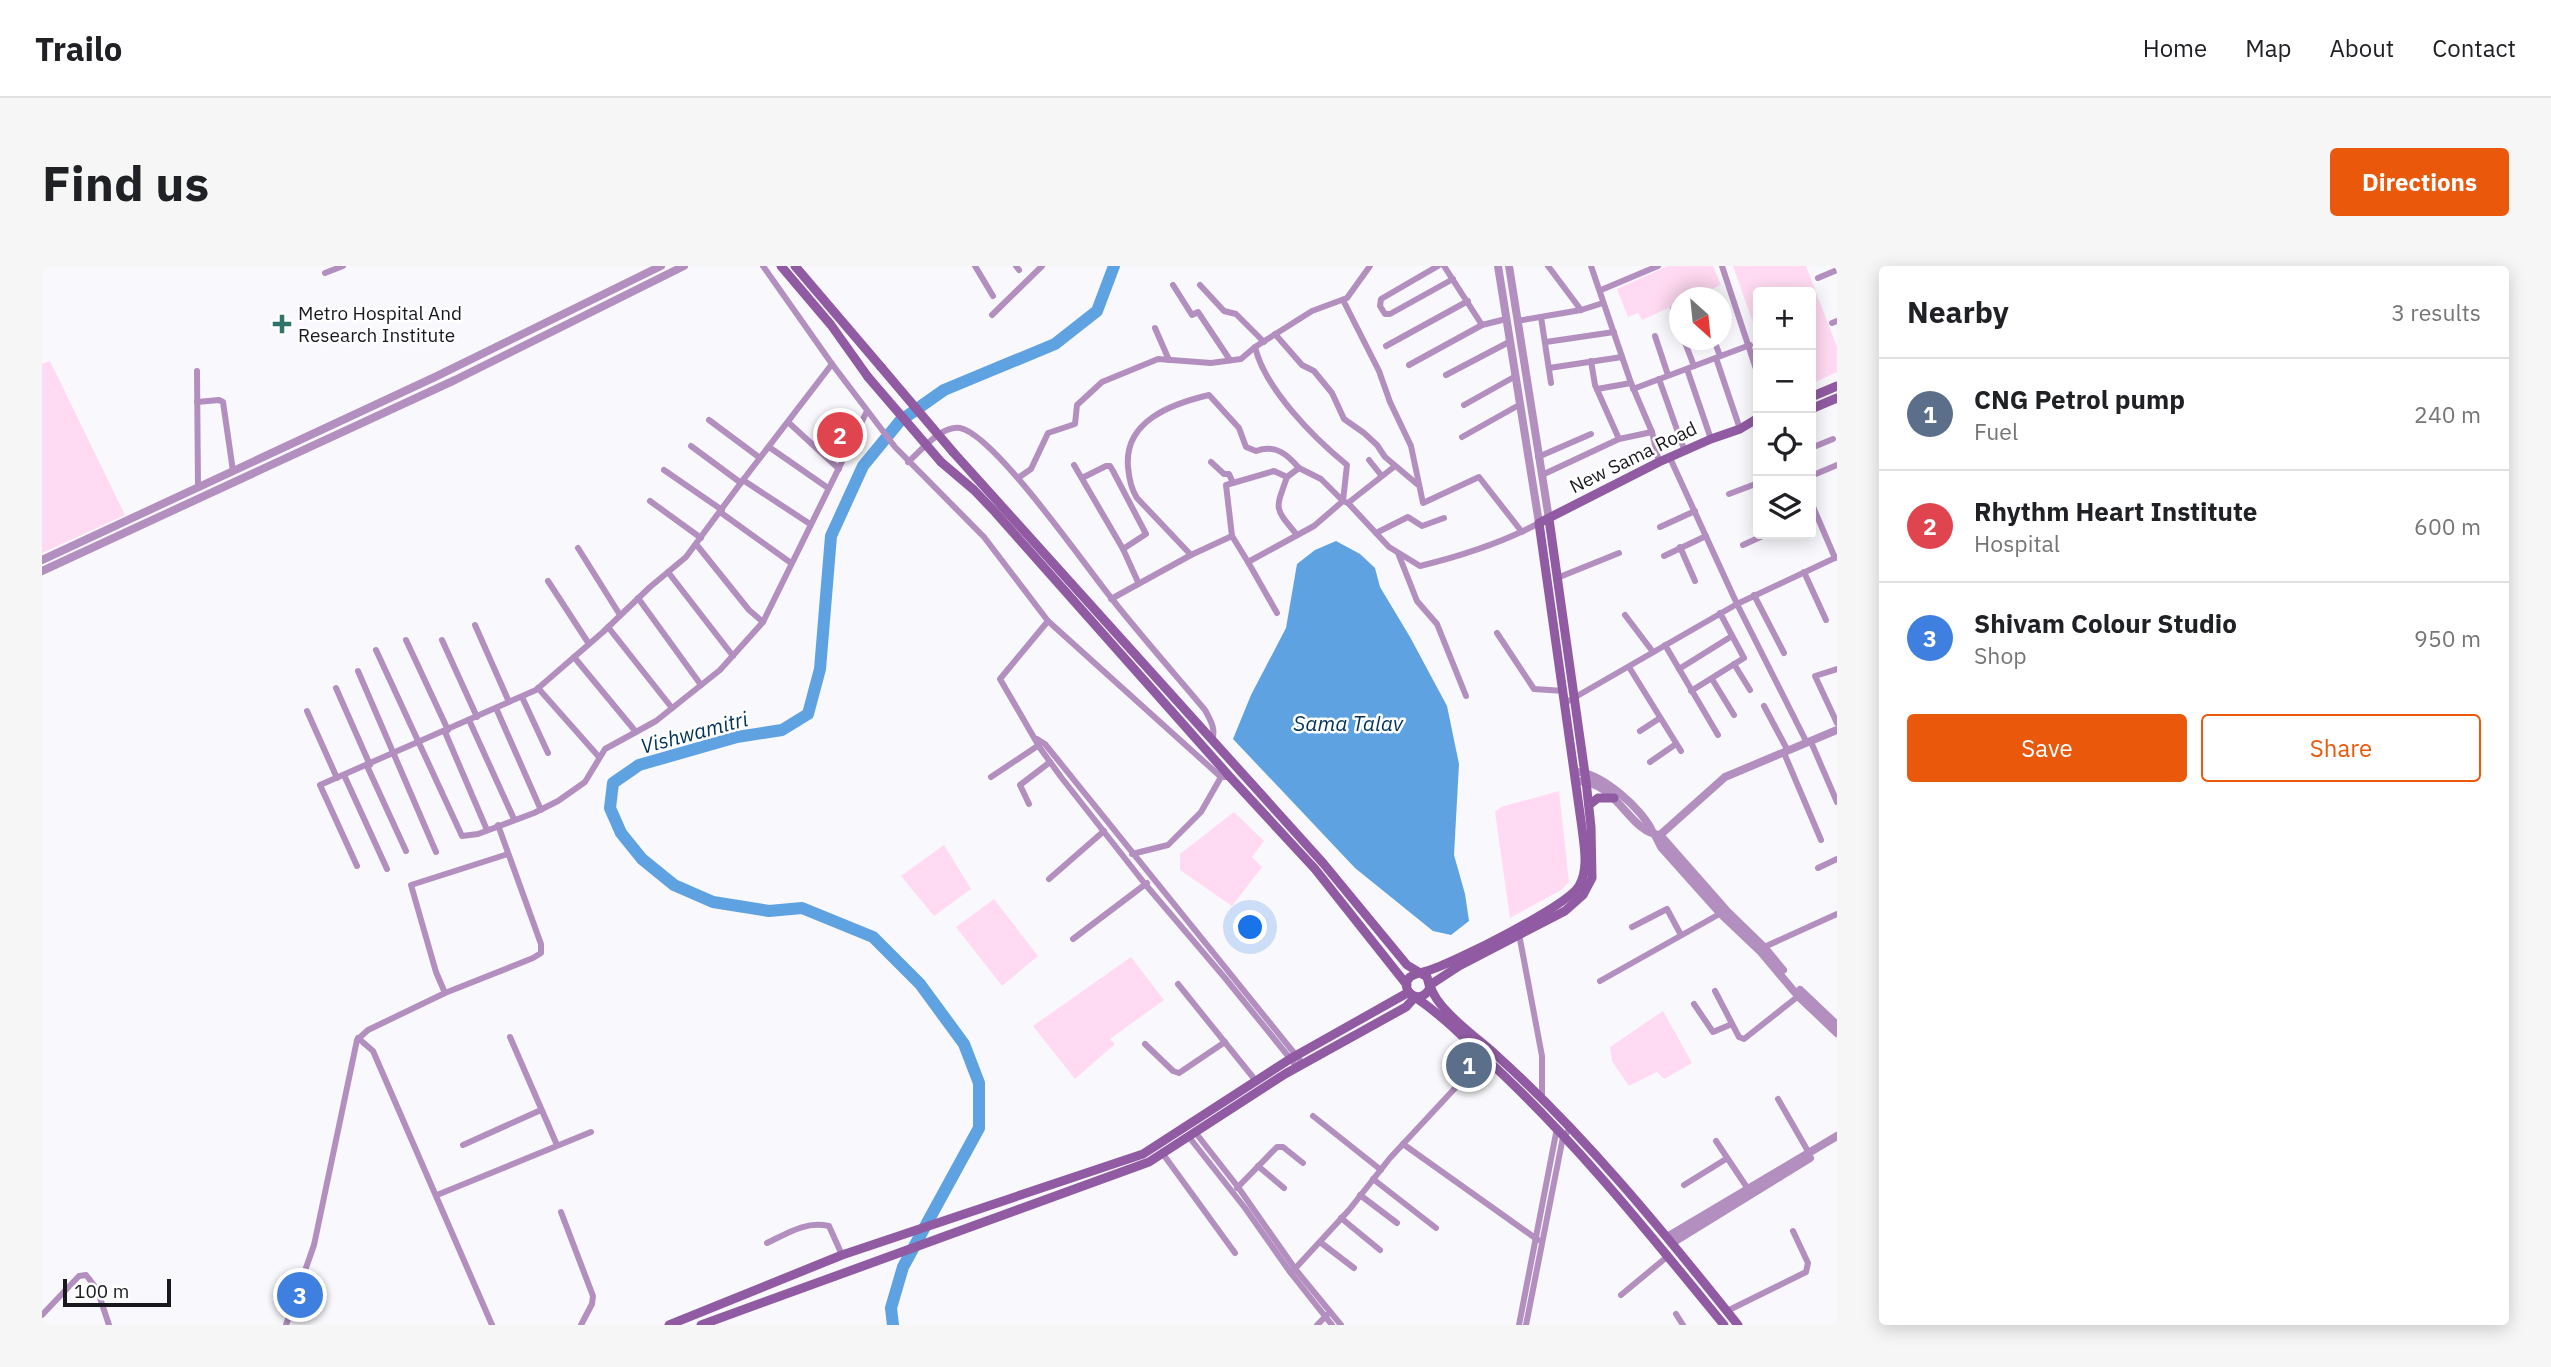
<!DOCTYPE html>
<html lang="en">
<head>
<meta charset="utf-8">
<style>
	:root { --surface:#fff; --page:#f6f6f6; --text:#202124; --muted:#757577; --line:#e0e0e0; --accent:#ea580c }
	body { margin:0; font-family:"IBM Plex Sans",sans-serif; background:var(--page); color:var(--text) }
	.controls { position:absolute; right:21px; top:21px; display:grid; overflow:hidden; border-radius:7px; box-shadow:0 4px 18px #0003 }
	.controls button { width:63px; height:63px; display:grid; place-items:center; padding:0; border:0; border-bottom:2px solid var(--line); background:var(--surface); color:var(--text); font:35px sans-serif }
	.compass { position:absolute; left:1627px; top:21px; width:63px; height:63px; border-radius:50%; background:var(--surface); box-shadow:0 4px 18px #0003; rotate:153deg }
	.scale { position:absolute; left:21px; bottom:18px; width:108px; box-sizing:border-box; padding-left:7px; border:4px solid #19181f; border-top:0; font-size:19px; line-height:24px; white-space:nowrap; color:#19181f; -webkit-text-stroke:5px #fff; paint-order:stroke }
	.you { position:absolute; left:1209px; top:662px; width:24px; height:24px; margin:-18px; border:5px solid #fff; border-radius:50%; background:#1a73e8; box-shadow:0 0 0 10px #1a73e833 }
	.badge { display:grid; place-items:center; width:46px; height:46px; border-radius:50%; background:var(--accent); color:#fff; font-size:23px; font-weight:700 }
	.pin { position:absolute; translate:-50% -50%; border:4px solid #fff; box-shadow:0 2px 7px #0006 }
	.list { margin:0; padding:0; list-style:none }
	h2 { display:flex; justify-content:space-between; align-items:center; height:91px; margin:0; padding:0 28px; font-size:30px }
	h2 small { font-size:23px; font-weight:400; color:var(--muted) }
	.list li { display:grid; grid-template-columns:46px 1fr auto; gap:21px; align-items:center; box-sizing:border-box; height:112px; padding:0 28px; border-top:2px solid var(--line) }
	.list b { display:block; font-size:26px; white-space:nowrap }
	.list p { margin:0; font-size:23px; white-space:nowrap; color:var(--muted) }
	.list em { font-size:23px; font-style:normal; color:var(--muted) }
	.actions { display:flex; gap:14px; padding:21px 28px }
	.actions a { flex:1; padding:16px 0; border:2px solid var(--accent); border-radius:7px; text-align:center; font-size:24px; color:var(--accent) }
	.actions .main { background:var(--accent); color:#fff }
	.icon { flex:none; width:38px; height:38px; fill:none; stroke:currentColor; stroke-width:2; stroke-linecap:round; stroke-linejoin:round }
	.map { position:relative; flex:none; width:1795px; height:1059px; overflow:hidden; border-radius:7px }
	header { display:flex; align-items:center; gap:42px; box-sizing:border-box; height:98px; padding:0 35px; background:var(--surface); border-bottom:2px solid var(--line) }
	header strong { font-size:33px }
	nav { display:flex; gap:38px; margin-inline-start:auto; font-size:24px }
	.intro { display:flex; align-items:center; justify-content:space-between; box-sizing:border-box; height:168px; padding:0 42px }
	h1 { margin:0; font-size:49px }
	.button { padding:18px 32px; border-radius:7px; background:var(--accent); color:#fff; font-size:24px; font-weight:700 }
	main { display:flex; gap:42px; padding:0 42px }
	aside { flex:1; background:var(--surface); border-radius:7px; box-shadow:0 4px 18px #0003 }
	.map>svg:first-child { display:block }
	.green { fill:#ffdaf2 }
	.water { fill:#5ea2e2 }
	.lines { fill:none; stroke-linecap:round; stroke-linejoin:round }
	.river { stroke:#5ea2e2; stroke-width:12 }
	.minor { stroke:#b38fc0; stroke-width:6 }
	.tertiary { stroke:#b38fc0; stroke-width:8 }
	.secondary { stroke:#905ba2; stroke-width:9 }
	.secondary-bridge { stroke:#905ba2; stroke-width:9 }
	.poi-dot { fill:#2f7468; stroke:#fff; stroke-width:2.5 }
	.labels { text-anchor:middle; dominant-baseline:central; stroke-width:5; stroke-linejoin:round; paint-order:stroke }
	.poi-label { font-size:19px; fill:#19181f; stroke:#fff; text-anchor:start }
	.street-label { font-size:19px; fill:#19181f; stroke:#fff }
	.water-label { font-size:21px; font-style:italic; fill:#00335b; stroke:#fff }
</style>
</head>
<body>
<header>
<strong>Trailo</strong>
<nav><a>Home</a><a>Map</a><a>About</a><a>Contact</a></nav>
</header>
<div class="intro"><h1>Find us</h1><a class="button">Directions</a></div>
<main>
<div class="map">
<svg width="1795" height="1059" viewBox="0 0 1795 1059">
	<rect width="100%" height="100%" fill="#f9f8fc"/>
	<g class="green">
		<polygon points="1626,0 1671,0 1679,19 1651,31 1638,32 1637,37 1600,54 1596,47 1586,51 1575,23"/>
		<polygon points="1691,0 1764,0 1795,81 1795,106 1769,118 1769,26 1716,26 1716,71"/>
		<polygon points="8,95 83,249 0,287 0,98"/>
		<polygon points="1517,525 1527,616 1519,624 1468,652 1453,546 1459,541"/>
		<polygon points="1192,546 1222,575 1210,591 1220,601 1190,640 1138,604 1138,588"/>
		<polygon points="902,579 929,623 892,650 859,610"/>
		<polygon points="952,633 996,690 960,720 914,661"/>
		<polygon points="1089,691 1122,734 1068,773 1073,778 1033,813 991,760"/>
		<polygon points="1621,745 1650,797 1622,813 1615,806 1587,820 1570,795 1568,781"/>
	</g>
	<polygon class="water" points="1294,275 1318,288 1333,302 1338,321 1368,371 1405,440 1417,498 1412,589 1423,628 1427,655 1409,669 1391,665 1313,602 1191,473 1209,429 1244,362 1255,298 1273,284"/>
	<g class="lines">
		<polyline class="river" points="851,1059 849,1042 861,1001 937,862 937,817 922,778 878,718 831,671 760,642 727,645 671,636 632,619 600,593 579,567 568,542 571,517 597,499 695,471 740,464 766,448 778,403 789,270 821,200 858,155 902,124 1013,78 1055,45 1072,0"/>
		<g class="minor">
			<polyline points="721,0 790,98 853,181 942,271 1006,355 1179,511 1188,511"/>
			<polyline points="933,0 951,30"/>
			<polyline points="974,0 977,4"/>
			<polyline points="1396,0 1339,33 1338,40 1343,48 1348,48 1411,13"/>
			<polyline points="1402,0 1440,59"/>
			<polyline points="1506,0 1539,44"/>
			<polyline points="1549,0 1589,117 1610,166 1617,196"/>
			<polyline points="1680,0 1716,109"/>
			<polyline points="283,7 301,0"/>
			<polyline points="1776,12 1795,4"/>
			<polyline points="1131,19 1150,49 1156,46 1188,94"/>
			<polyline points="1158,19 1182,45 1194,48 1222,76"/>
			<polyline points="1559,24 1616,0"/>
			<polyline points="1301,34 1337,105 1348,136 1369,180 1381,237 1437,211 1480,266"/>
			<polyline points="1631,43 1638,60"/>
			<polyline points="950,49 1000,0"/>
			<polyline points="1499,51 1509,117"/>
			<polyline points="1475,55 1539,44 1561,37"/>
			<polyline points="1790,57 1795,55"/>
			<polyline points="1113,62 1127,94"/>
			<polyline points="1233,68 1260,99 1272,105 1290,127 1302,153 1322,167 1335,179 1343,191 1375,218"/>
			<polyline points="1613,70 1626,109"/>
			<polyline points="1642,74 1652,100"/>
			<polyline points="1672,74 1678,90"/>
			<polyline points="1504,76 1572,66"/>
			<polyline points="1344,80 1426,35"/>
			<path d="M1213 81C1223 123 1272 172 1305 199L1301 235 1272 260 1206 296 1190 270 1184 219 1232 205 1245 211 1257 202 1279 213 1301 235 1306 237 1347 281 1378 300C1419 290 1460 277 1497 257"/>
			<polyline points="1674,92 1698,163"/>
			<polyline points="1549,95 1553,119 1577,173"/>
			<polyline points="1367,99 1440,59 1464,53"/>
			<polyline points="1507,102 1580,91"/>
			<polyline points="1645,103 1669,173"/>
			<polyline points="155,105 156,222"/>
			<polyline points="1404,109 1467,76"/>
			<polyline points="1617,113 1643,186"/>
			<polyline points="1555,123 1589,117"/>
			<polyline points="1591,123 1708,79"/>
			<polyline points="155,136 177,134 181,136 191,205"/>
			<polyline points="1422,139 1472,111"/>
			<polyline points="667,154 718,192"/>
			<polyline points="746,156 797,203"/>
			<polyline points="1420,171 1477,139"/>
			<polyline points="649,180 699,217"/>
			<polyline points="727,181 786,222"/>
			<polyline points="1769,182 1791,173"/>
			<polyline points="1496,191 1549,168"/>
			<polyline points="1628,192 1695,338 1765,477"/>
			<polyline points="1327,194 1339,209"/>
			<path d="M866 196C879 185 899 159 918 162 952 168 1044 301 1070 333 1100 371 1132 407 1163 444 1169 455 1174 463 1170 475"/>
			<polyline points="1169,196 1182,208 1187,208 1191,217"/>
			<polyline points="1032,199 1081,283 1096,316"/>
			<polyline points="622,204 680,244"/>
			<polyline points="1500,209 1577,173 1610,166"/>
			<polyline points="1769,210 1795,199"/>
			<path d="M1245 211C1233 245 1232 241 1255 269"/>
			<polyline points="976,212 989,203 1006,167 1033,158 1035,139 1060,116 1116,93 1169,97 1199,93 1213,81 1270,45 1305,32 1328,0"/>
			<polyline points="1040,212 1064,200 1068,200 1071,205 1104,268 1081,283"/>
			<polyline points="1687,228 1716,217"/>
			<polyline points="608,235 659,272"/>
			<polyline points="1769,236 1793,292"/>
			<polyline points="1306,237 1353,200"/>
			<polyline points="678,246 749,297"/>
			<polyline points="768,258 701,214 790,98"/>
			<polyline points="1618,261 1653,245"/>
			<polyline points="1334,267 1366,251 1380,260 1402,252"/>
			<polyline points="654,278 707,344 721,356"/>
			<polyline points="1701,279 1725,268"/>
			<polyline points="1638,281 1653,315"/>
			<polyline points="536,282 578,349"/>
			<polyline points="1356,287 1375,335 1395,358 1424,430"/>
			<path d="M1149 289 1095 232C1089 223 1087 212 1086 201 1082 155 1129 138 1167 129L1197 162 1204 181 1214 185C1233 178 1245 188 1257 202"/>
			<polyline points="1622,290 1664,270"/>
			<polyline points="1206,296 1235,347"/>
			<polyline points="626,306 691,390"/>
			<polyline points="1762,306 1784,354"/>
			<polyline points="1515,312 1577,287"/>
			<polyline points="506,315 547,378"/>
			<polyline points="1712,329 1742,387"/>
			<polyline points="596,332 659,419"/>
			<polyline points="1069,333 1149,289 1190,270"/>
			<polyline points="1583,349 1611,386"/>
			<polyline points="1006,355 958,413 998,482 1019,511 1103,618 1183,712 1255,801"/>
			<polyline points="433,359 467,436"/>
			<polyline points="566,361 630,442"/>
			<polyline points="1455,367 1492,423 1522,425"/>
			<polyline points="364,374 406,464"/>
			<polyline points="400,374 435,451"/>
			<polyline points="1623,379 1676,469"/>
			<polyline points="334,384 420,570 436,568 492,547 516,535 543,516 563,483 614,455 678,404 721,356 825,145"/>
			<polyline points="532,391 594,466"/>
			<polyline points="1692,398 1708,424"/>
			<polyline points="1587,401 1639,485"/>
			<polyline points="1637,403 1690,370"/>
			<polyline points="1795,403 1773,410 1795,457"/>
			<polyline points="316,405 394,586"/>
			<polyline points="1670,413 1692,449"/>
			<polyline points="294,422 328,499"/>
			<polyline points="496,422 557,491"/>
			<polyline points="1649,425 1702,392 1678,347"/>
			<polyline points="480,431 506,487"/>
			<polyline points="1523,437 1695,338 1795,291"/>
			<polyline points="1722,440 1746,485"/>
			<polyline points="454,442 499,544"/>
			<polyline points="265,445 295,512"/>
			<polyline points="427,454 472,553"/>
			<polyline points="1598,465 1618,452"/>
			<polyline points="403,466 445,564"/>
			<polyline points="995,473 1003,478 1261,798"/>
			<polyline points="1769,476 1795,536"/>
			<polyline points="1742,487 1779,574"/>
			<polyline points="1608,496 1634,478"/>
			<polyline points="325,500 364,585"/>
			<polyline points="302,509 345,603"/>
			<polyline points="949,511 997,479"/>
			<polyline points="987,538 978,519 1008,496"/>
			<polyline points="1090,588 1126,579 1159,546 1179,511"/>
			<polyline points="315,600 278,519 494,424 561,366 608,321 644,291 701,214"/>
			<polyline points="1776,602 1795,593"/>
			<polyline points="1007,613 1062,565"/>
			<polyline points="1590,661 1625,643 1639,669"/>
			<polyline points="1477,668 1500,790 1500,832"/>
			<polyline points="1031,673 1105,617"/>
			<polyline points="1720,682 1795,648"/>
			<polyline points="1558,715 1681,646"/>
			<polyline points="1136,718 1214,815"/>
			<polyline points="1673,725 1697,771 1702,773 1759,728"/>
			<polyline points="403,727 394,706 369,619 466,588"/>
			<polyline points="1652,738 1671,766 1690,758"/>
			<polyline points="468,771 515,879"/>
			<polyline points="316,772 331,785 450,1059"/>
			<polyline points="1103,778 1131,805 1137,807 1183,776"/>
			<polyline points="1736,833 1767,887"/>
			<polyline points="1271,850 1339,904"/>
			<polyline points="1153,866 1196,921 1254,1004 1299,1059"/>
			<polyline points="1147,871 1203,942 1248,1006 1290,1059"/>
			<polyline points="1674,875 1708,926"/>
			<polyline points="1361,878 1496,974"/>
			<polyline points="421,879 499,844"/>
			<polyline points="1121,888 1193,987"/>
			<polyline points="1216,900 1242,922"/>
			<polyline points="1331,913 1394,962"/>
			<polyline points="1642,919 1684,893"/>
			<polyline points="1195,922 1235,881 1241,881 1261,897"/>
			<polyline points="395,929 549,866"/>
			<polyline points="1318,929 1355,957"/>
			<polyline points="519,946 551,1030 550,1038 539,1059"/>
			<polyline points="1299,952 1338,984"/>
			<polyline points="1278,976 1312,1002"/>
			<path d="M725 977C746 967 763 955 787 960L800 989"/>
			<polyline points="1249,1007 1307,944 1348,892 1442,791"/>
			<polyline points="1579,1029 1626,990"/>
			<polyline points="1685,1045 1764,1006 1766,997 1751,965"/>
			<polyline points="1634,1048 1641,1059"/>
			<polyline points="0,1049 37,1010 44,1009 55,1023 67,1059"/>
			<polyline points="244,1059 272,979 315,774 326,764 403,727 491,692 499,687 499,678 456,559"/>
			<polyline points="1275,1059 1285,1049"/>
			<polyline points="1477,1059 1515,862"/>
			<polyline points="1484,1059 1521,871 1528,863"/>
		</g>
		<g class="tertiary">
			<polyline points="1456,0 1497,257"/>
			<polyline points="1467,0 1507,253"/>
			<polyline points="0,294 393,111 619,0"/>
			<polyline points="0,305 413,114 642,0"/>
			<path d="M1532 506C1558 505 1601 543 1611 567"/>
			<path d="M1534 515C1575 514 1587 567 1618 569L1683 511 1795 464"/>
			<polyline points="1613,569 1619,581 1678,647 1718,685 1756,730 1795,767"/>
			<polyline points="1618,569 1684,644 1722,681 1741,704"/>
			<polyline points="1758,724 1795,759"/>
			<polyline points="1625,971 1795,870"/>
			<polyline points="1630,977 1768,892"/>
		</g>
		<g class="secondary">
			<polyline points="739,0 789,59 826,111"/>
			<polyline points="753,0 839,101"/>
			<polyline points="1769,131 1795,120"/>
			<polyline points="1769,143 1795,132"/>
			<path d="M911 186 1281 597 1365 699 1385 711 1388 722C1377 742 1356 723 1368 711 1373 707 1383 706 1388 704 1415 695 1525 640 1537 620 1547 603 1542 580 1540 562L1497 257 1617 196 1669 173 1698 163 1716 152"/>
			<polyline points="899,196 932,224 953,246 1188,511 1273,603 1365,719"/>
			<path d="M1507 253 1544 515 1549 561 1550 612 1541 629 1523 645 1417 700 1388 719C1394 743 1434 771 1453 788 1543 869 1621 965 1696 1059"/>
			<polyline points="1547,539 1556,532 1572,532"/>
			<polyline points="627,1059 800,989 1101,888 1248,793 1367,726"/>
			<path d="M659 1059 1107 896 1243 808 1364 741 1373 731C1398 748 1419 769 1441 790 1530 871 1606 966 1682 1059"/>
		</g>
		<g class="secondary-bridge">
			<polyline points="839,101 911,186"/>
			<polyline points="826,111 899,196"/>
		</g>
	</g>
	<path class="poi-dot" d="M236.5 47.5h7v7h7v7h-7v7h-7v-7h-7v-7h7z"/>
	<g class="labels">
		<g class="poi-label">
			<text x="256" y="47">Metro Hospital And<tspan x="256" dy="22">Research Institute</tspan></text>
		</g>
		<g class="street-label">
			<text transform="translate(1591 191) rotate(-26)">New Sama Road</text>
		</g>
		<g class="water-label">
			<text x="1306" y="457">Sama Talav</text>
			<text transform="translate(652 466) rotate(-15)">Vishwamitri</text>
		</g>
	</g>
</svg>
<div class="controls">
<button>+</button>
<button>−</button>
<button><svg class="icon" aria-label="locate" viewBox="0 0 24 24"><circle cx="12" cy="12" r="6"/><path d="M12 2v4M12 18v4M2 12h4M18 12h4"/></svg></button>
<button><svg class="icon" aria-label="layers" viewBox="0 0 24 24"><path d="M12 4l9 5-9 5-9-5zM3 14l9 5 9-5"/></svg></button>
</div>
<svg class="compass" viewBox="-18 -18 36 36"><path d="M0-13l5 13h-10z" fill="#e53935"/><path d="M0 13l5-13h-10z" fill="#757577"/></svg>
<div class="scale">100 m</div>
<div class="you"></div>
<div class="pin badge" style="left:1427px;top:799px;background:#5c6f8a">1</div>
<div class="pin badge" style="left:798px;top:169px;background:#e0444e">2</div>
<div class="pin badge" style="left:258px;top:1029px;background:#3f7fe0">3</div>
</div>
<aside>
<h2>Nearby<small>3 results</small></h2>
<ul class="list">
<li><span class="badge" style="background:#5c6f8a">1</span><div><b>CNG Petrol pump</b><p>Fuel</p></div><em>240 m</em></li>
<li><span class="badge" style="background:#e0444e">2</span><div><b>Rhythm Heart Institute</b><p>Hospital</p></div><em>600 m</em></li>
<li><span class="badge" style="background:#3f7fe0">3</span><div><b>Shivam Colour Studio</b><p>Shop</p></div><em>950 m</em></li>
</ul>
<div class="actions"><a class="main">Save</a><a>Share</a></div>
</aside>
</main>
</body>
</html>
